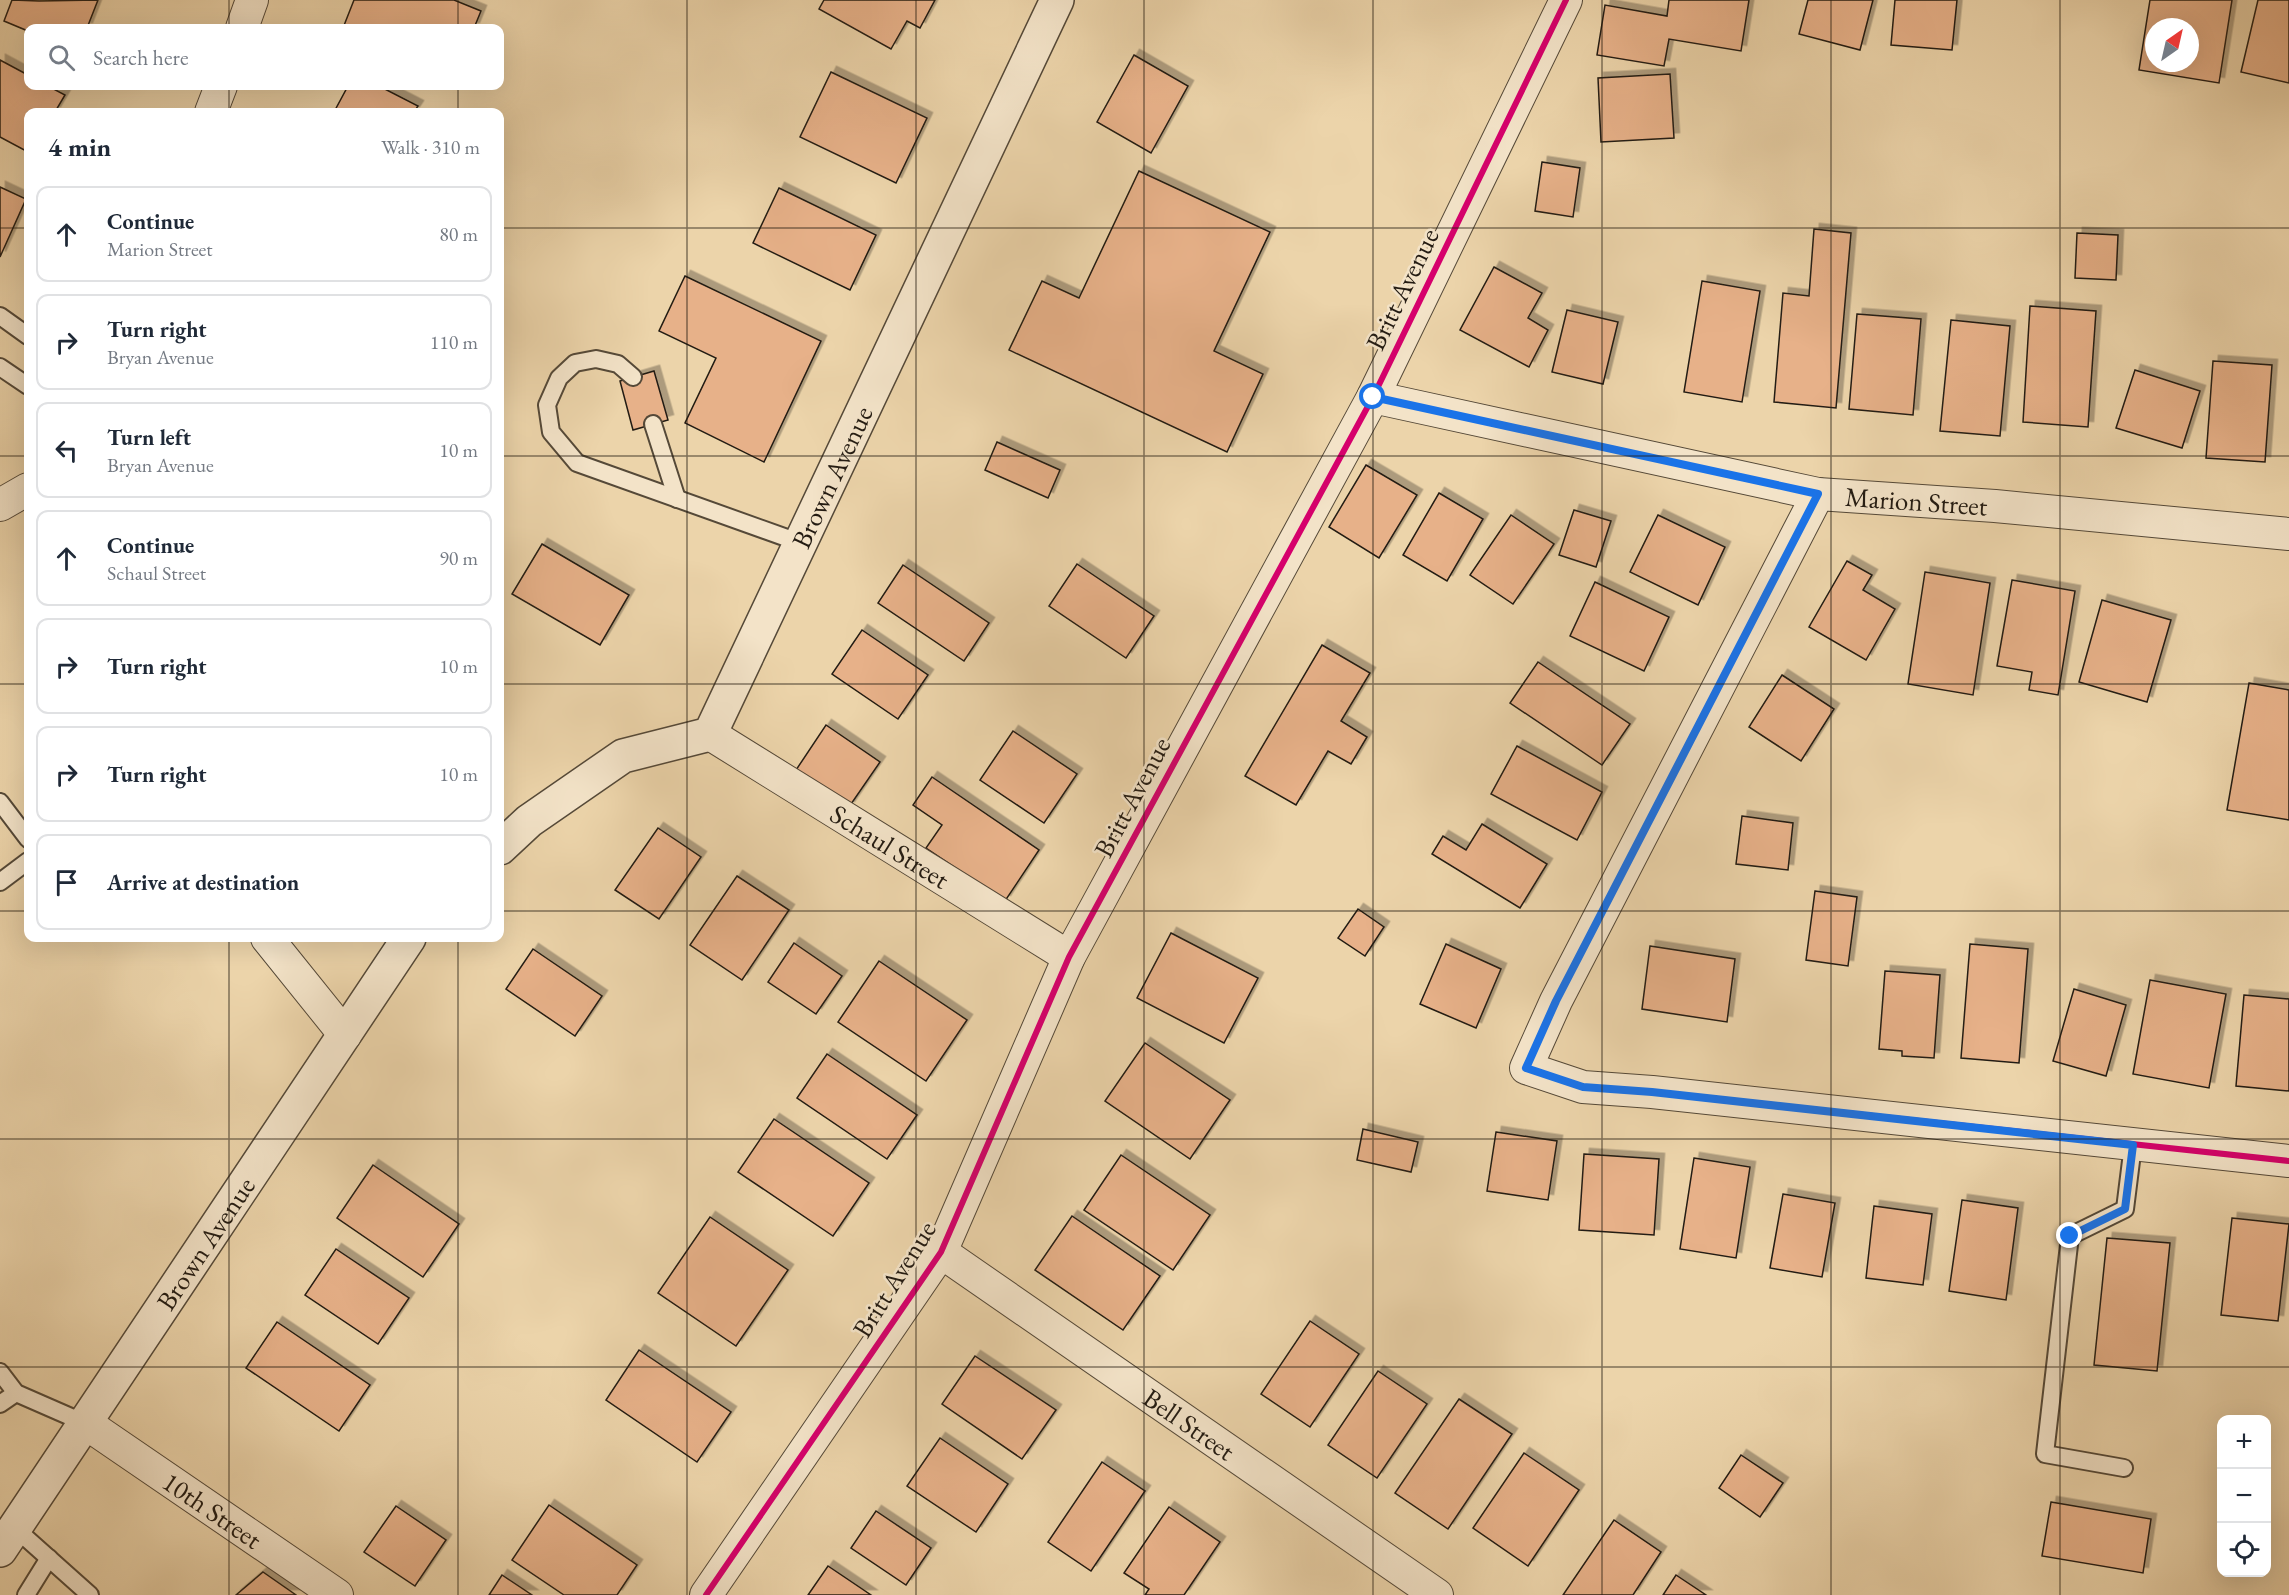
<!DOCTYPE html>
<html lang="en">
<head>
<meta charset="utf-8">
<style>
	:root { --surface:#fff; --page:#f6f6f7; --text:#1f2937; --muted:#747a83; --line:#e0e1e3 }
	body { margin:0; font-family:"EB Garamond",serif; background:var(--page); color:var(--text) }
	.controls { position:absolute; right:18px; bottom:18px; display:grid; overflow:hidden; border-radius:12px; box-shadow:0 6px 24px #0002 }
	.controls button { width:54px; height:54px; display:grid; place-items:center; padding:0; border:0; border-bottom:2px solid var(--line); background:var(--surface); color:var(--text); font:30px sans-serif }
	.compass { position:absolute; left:2145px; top:18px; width:54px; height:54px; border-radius:50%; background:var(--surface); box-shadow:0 6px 24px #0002; rotate:34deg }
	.stop { position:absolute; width:18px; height:18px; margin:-14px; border:4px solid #1a73e8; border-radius:50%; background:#fff }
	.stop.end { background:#1a73e8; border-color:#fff; box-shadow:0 2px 6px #0008 }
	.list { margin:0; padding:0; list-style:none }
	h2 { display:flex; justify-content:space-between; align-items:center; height:78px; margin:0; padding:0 24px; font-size:26px }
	h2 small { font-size:20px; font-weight:400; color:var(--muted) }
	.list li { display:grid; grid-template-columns:39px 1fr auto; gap:18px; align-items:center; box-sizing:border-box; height:96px; margin:0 12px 12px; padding:0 12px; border:2px solid var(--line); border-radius:12px }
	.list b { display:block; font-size:22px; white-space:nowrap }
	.list p { margin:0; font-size:20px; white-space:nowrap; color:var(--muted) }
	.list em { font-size:20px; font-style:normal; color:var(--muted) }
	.icon { flex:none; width:33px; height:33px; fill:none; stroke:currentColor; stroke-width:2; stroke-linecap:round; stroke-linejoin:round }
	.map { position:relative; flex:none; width:2289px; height:1595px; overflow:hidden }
	.search { position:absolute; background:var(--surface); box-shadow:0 6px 24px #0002; left:24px; top:24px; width:480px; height:66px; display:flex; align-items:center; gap:15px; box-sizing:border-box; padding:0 21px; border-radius:12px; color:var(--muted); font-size:22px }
	.panel { position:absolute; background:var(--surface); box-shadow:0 6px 24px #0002; left:24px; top:108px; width:480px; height:834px; border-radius:12px }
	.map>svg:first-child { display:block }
	.building { fill:#e7b189; stroke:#231b12; stroke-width:1.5; fill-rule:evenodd; filter:url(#shadow) }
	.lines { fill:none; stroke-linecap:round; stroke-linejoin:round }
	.service-casing { stroke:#554938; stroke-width:20 }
	.minor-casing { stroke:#554938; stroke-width:34 }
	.tertiary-casing { stroke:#554938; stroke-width:36 }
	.service { stroke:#f3e3c8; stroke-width:16 }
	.minor { stroke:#f3e3c8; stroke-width:32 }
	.tertiary { stroke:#f3e3c8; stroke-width:33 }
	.cycleway-casing { stroke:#f3e3c8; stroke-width:10 }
	.cycleway { stroke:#d6006c; stroke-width:6 }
	.route { stroke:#1a73e8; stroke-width:8 }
	.grid { fill:none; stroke:#231b12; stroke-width:1.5; stroke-opacity:0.55 }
	.labels { text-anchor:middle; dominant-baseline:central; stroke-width:5; stroke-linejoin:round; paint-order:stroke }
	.street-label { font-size:27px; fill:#231b12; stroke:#f3e3c8 }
</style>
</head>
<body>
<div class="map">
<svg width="2289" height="1595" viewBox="0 0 2289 1595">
	<defs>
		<filter id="shadow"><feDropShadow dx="5.5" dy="-5.5" stdDeviation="0" flood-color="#0004"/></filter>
	</defs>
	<rect width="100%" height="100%" fill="#ecd4aa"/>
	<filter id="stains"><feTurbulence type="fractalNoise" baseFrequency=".00333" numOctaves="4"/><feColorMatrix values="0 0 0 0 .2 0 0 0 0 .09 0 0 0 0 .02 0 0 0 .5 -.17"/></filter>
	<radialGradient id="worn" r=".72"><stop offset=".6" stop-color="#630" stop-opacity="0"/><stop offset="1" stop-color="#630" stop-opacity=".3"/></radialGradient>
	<g class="building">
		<polygon points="12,0 39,1 98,0 87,28 28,28 28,31 4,21"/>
		<polygon points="354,0 454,0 481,11 474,28 343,28"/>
		<polygon points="824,0 935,0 920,28 907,21 891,49 819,9"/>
		<polygon points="1669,0 1749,0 1741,51 1669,39 1664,66 1597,55 1605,5 1667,16"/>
		<polygon points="1808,0 1873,0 1860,50 1799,34"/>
		<polygon points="1895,0 1957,0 1952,50 1891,45"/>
		<path d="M2150 0H2232L2219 83 2139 70ZM2154 27H2190V63H2154Z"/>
		<polygon points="2258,0 2289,0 2289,83 2241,72"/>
		<polygon points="1134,55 1188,86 1151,153 1097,122"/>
		<polygon points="0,60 28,75 28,86 48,86 65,95 55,112 28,112 28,152 0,137"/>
		<polygon points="831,72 927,118 896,183 800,137"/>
		<polygon points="1670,74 1674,138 1601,142 1598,78"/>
		<polygon points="348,86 379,86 418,106 414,112 334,112"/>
		<polygon points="1542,162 1580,168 1573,217 1535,211"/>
		<polygon points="1139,171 1270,232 1214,351 1263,374 1227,452 1009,350 1042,281 1079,298"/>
		<polygon points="0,187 26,199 0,257"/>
		<polygon points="779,188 876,235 850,290 753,243"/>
		<polygon points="1814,229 1851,233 1836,408 1774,402 1783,293 1809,296"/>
		<polygon points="2077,233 2118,235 2116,280 2075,278"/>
		<polygon points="1494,267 1542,293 1528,318 1548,330 1529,367 1460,330"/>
		<polygon points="685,276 821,341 764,462 685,423 716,358 659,331"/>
		<polygon points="1702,281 1760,291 1742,402 1684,392"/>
		<polygon points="2030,306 2096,311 2088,427 2023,422"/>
		<polygon points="1567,310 1618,322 1603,384 1552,372"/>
		<polygon points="1857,314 1921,319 1913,415 1849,409"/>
		<polygon points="1951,320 2010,326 2000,436 1940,431"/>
		<polygon points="2213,361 2272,365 2265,462 2206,458"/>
		<polygon points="2135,370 2200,391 2182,448 2116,428"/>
		<polygon points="654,371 668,420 633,430 620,381"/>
		<polygon points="997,442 1060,470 1048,498 985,470"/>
		<polygon points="1366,465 1417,495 1379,558 1329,527"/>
		<polygon points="1439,493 1483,519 1447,581 1403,555"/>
		<polygon points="1574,510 1611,521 1596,567 1559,555"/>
		<polygon points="1511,515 1554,544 1513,604 1470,575"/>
		<polygon points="1658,515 1725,547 1698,605 1630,572"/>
		<polygon points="542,544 629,595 600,645 512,594"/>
		<polygon points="1847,561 1872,575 1863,590 1895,609 1866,660 1809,627"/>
		<polygon points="1077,564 1154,616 1126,658 1049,606"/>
		<polygon points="903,565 989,623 964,661 878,603"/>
		<polygon points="1925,572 1990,583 1973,695 1908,684"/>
		<polygon points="2012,580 2075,591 2058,695 2029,690 2032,672 1997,666"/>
		<polygon points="1595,582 1669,617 1644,671 1570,636"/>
		<polygon points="2102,600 2171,620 2147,702 2079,682"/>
		<polygon points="862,630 928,675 898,719 832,674"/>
		<polygon points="1322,645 1370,673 1341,721 1367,737 1351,764 1328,751 1296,805 1245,776"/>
		<polygon points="1538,662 1630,724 1602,765 1510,703"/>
		<polygon points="1782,675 1834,709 1801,761 1749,727"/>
		<polygon points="2249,683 2289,690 2289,820 2227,810"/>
		<polygon points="826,725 880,762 849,807 796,770"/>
		<polygon points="1013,731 1077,774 1044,823 980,780"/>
		<polygon points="1517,746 1602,792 1577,840 1491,794"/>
		<polygon points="932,777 1039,850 1005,901 926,848 942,825 913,805"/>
		<polygon points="1742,816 1793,823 1788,870 1736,864"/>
		<polygon points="1482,824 1547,864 1520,908 1432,854 1443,836 1466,850"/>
		<polygon points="658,828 701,857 659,919 615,890"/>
		<polygon points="737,876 789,910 742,980 690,945"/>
		<polygon points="1815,891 1857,897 1848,966 1806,960"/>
		<polygon points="1358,909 1384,927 1365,956 1338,938"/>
		<polygon points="1171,933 1258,978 1224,1043 1137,998"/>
		<polygon points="794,943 842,976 816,1014 768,982"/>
		<polygon points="1446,944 1501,969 1476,1028 1420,1004"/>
		<polygon points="1970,944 2028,949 2019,1063 1961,1058"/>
		<polygon points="1650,946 1735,959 1727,1022 1642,1009"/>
		<polygon points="533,949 602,996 575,1036 506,989"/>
		<polygon points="879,961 967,1020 926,1081 838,1022"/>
		<polygon points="1885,971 1940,975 1934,1058 1902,1056 1902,1051 1879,1049"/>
		<polygon points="2150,980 2226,994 2209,1088 2133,1074"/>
		<polygon points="2074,989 2126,1005 2106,1076 2053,1061"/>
		<polygon points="2244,995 2289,999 2289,1091 2236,1086"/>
		<polygon points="1145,1043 1230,1100 1190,1159 1105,1101"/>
		<polygon points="827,1054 917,1115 887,1159 797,1098"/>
		<polygon points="774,1119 869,1183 833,1236 738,1172"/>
		<polygon points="1363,1129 1418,1142 1411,1172 1357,1160"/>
		<polygon points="1496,1132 1557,1141 1548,1200 1487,1191"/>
		<polygon points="1584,1154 1659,1159 1654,1235 1579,1230"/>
		<polygon points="1121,1155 1210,1215 1173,1270 1084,1210"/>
		<polygon points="1694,1158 1750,1167 1736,1258 1680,1249"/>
		<polygon points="373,1165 459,1224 423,1277 337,1218"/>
		<polygon points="1783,1194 1835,1203 1822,1277 1770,1268"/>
		<polygon points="1962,1200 2018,1208 2006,1300 1949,1291"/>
		<polygon points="1874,1206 1932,1214 1923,1285 1866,1278"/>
		<polygon points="1072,1216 1160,1276 1123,1330 1035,1270"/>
		<polygon points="710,1217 788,1270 736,1346 658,1293"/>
		<polygon points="2232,1218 2289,1224 2278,1321 2221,1315"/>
		<polygon points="2107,1238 2170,1243 2157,1371 2094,1365"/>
		<polygon points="336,1249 409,1298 378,1344 305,1295"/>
		<polygon points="1310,1321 1359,1354 1310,1427 1261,1394"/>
		<polygon points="277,1322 370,1385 339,1431 246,1368"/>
		<polygon points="639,1350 731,1412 697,1462 606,1400"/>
		<polygon points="975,1356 1056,1410 1022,1459 942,1404"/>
		<polygon points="1378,1371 1427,1404 1377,1478 1328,1445"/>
		<polygon points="1459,1399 1512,1434 1448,1529 1395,1493"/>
		<polygon points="940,1438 1008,1484 976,1532 907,1486"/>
		<polygon points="1524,1453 1579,1490 1528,1566 1473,1528"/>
		<polygon points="1741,1455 1783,1483 1760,1517 1719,1488"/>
		<polygon points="1102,1462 1145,1491 1091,1571 1048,1542"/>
		<polygon points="2051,1502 2151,1519 2143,1573 2042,1556"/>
		<polygon points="549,1505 637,1565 617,1595 564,1595 512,1560"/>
		<polygon points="396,1506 446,1540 415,1586 364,1552"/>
		<polygon points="1169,1507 1220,1542 1184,1595 1145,1595 1149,1589 1124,1573"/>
		<polygon points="876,1511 931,1548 906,1585 851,1548"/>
		<polygon points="1614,1520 1661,1552 1633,1595 1563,1595"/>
		<polygon points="828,1566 871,1595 808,1595"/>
		<polygon points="263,1572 296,1595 236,1595"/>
		<polygon points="502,1575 532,1595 489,1595"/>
		<polygon points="1676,1575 1706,1595 1663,1595"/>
	</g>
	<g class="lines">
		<defs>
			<g id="service">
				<polyline points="0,316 28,336"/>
				<polyline points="0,367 28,386"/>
				<polyline points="633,377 618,364 596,359 575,363 559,378 547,405 551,432 577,463 801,543"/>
				<polyline points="653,424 677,499"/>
				<polyline points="0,802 28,839"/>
				<polyline points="0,882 28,861"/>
				<polyline points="0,1372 16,1393 87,1424"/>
				<polyline points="0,1404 16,1393"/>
				<polyline points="2124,1468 2045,1454 2070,1236 2125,1209 2133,1145"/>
				<polyline points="15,1528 90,1595"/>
				<polyline points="26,1595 49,1558"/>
			</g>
			<g id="minor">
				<polyline points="242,28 252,0"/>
				<polyline points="211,112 221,86"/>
				<path id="s1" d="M1373 397 1818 494 1995 506 2289 534"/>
				<polyline points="1818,494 1556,1001 1526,1068 1583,1087 1652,1092 2289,1161"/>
				<polyline points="0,505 28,489"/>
				<path id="s2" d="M710 734 1069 957"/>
				<polyline points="267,938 345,1035"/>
				<path id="s3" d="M941 1252 1437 1595"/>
				<path id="s4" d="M87 1424 337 1595"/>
				<polyline points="706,1595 941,1252 1069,957 1373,397 1566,0"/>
			</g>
			<g id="tertiary">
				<path id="s5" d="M500 848 529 821 623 756 710 734 1057 0"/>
				<path id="s6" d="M0 1550 409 938"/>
			</g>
		</defs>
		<use href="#service" class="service-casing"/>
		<use href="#minor" class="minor-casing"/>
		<use href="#tertiary" class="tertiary-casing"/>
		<use href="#service" class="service"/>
		<use href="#minor" class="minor"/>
		<use href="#tertiary" class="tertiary"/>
		<defs>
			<g id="cycleway">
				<polyline points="1818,494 1556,1001 1526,1068 1583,1087 1652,1092 2289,1161"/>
				<polyline points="706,1595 941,1252 1069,957 1373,397 1566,0"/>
			</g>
		</defs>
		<use href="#cycleway" class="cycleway-casing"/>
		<use href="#cycleway" class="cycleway"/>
	</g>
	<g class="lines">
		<polyline class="route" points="1373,397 1818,494 1556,1001 1526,1068 1583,1087 1652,1092 2133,1145 2125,1209 2070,1236"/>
	</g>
	<path class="grid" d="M229 0V28M458 0V28M687 0V1595M916 0V1595M1144 0V1595M1373 0V1595M1602 0V1595M1831 0V1595M2060 0V1595M229 86V112M458 86V112M0 228H28M500 228H2289M0 456H28M500 456H2289M0 684H28M500 684H2289M0 911H28M500 911H2289M229 938V1595M458 938V1595M0 1139H2289M0 1367H2289"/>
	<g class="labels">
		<g class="street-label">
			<text transform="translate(1402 289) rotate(-64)">Britt Avenue</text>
			<text stroke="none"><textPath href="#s5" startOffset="528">Brown Avenue</textPath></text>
			<text stroke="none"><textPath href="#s1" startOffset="554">Marion Street</textPath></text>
			<text transform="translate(1132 797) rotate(-62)">Britt Avenue</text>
			<text stroke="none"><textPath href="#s2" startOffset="212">Schaul Street</textPath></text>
			<text stroke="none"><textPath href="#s6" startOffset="369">Brown Avenue</textPath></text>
			<text transform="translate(894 1279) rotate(-58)">Britt Avenue</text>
			<text stroke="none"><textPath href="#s3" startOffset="302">Bell Street</textPath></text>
			<text stroke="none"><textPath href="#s4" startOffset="152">10th Street</textPath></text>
		</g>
	</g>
	<rect width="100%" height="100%" filter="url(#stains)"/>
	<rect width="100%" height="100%" fill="url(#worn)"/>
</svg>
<div class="controls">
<button>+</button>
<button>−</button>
<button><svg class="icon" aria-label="locate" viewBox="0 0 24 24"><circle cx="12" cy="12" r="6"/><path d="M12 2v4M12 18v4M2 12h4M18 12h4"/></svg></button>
</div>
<svg class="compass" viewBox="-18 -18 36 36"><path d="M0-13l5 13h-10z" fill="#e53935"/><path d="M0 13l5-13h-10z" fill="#747a83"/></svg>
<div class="stop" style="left:1373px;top:397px"></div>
<div class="stop end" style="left:2070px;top:1236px"></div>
<div class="search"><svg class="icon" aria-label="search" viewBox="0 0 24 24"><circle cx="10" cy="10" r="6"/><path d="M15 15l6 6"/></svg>Search here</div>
<section class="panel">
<h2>4 min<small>Walk · 310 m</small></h2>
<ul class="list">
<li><svg class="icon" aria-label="ahead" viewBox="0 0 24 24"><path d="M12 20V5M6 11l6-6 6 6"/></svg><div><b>Continue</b><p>Marion Street</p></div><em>80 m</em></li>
<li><svg class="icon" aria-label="right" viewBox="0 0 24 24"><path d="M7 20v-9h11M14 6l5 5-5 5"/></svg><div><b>Turn right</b><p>Bryan Avenue</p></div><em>110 m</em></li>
<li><svg class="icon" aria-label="left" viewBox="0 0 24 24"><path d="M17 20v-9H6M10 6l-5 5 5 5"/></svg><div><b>Turn left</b><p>Bryan Avenue</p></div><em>10 m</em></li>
<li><svg class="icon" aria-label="ahead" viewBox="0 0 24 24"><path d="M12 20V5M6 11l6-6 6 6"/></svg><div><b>Continue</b><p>Schaul Street</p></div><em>90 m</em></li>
<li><svg class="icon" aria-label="right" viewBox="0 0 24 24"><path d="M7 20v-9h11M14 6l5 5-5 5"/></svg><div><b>Turn right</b></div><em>10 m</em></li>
<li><svg class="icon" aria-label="right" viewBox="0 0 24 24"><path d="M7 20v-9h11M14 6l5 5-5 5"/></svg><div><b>Turn right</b></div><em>10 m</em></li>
<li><svg class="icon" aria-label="arrive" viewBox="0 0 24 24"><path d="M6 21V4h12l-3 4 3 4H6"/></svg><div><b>Arrive at destination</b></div></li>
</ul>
</section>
</div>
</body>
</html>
